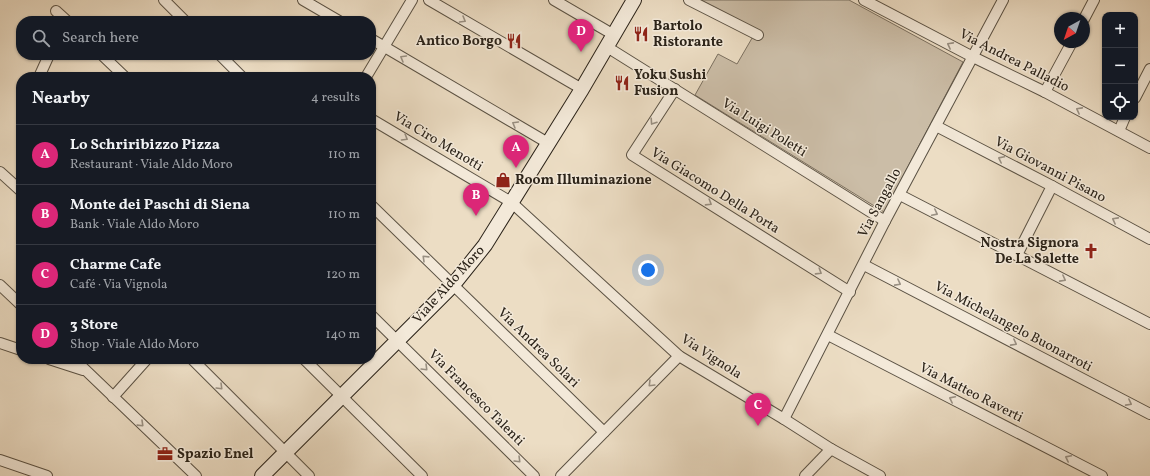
<!DOCTYPE html>
<html lang="en">
<head>
<meta charset="utf-8">
<style>
	:root { --surface:#171b24; --page:#242831; --text:#f1f3f6; --muted:#9ea1a6; --line:#363941; --accent:#db2777 }
	body { margin:0; font-family:Vollkorn,serif; background:var(--page); color:var(--text) }
	.controls { position:absolute; right:12px; top:12px; display:grid; overflow:hidden; border-radius:8px; box-shadow:0 1px 3px #0004 }
	.controls button { width:36px; height:36px; display:grid; place-items:center; padding:0; border:0; border-bottom:1px solid var(--line); background:var(--surface); color:var(--text); font:20px sans-serif }
	.compass { position:absolute; left:1054px; top:12px; width:36px; height:36px; border-radius:50%; background:var(--surface); box-shadow:0 1px 3px #0004; rotate:220deg }
	.you { position:absolute; left:648px; top:270px; width:14px; height:14px; margin:-10px; border:3px solid #fff; border-radius:50%; background:#1a73e8; box-shadow:0 0 0 6px #1a73e833 }
	.badge { display:grid; place-items:center; width:26px; height:26px; border-radius:50%; background:var(--accent); color:#fff; font-size:13px; font-weight:700 }
	.pin { position:absolute; translate:-50% -33px; filter:drop-shadow(0 1px 2px #0008) }
	.pin::after { content:''; position:absolute; top:21px; width:14px; height:12px; background:inherit; clip-path:polygon(0 0,100% 0,50% 100%) }
	.list { margin:0; padding:0; list-style:none }
	h2 { display:flex; justify-content:space-between; align-items:center; height:52px; margin:0; padding:0 16px; font-size:17px }
	h2 small { font-size:13px; font-weight:400; color:var(--muted) }
	.list li { display:grid; grid-template-columns:26px 1fr auto; gap:12px; align-items:center; box-sizing:border-box; height:60px; padding:0 16px; border-top:1px solid var(--line) }
	.list b { display:block; font-size:15px; white-space:nowrap }
	.list p { margin:0; font-size:13px; white-space:nowrap; color:var(--muted) }
	.list em { font-size:13px; font-style:normal; color:var(--muted) }
	.icon { flex:none; width:22px; height:22px; fill:none; stroke:currentColor; stroke-width:2; stroke-linecap:round; stroke-linejoin:round }
	.map { position:relative; flex:none; width:1150px; height:476px; overflow:hidden }
	.search { position:absolute; background:var(--surface); box-shadow:0 1px 3px #0004; left:16px; top:16px; width:360px; height:44px; display:flex; align-items:center; gap:10px; box-sizing:border-box; padding:0 14px; border-radius:16px; color:var(--muted); font-size:15px }
	.panel { position:absolute; background:var(--surface); box-shadow:0 1px 3px #0004; left:16px; top:72px; width:360px; height:292px; border-radius:16px }
	.map>svg:first-child { display:block }
	.green { fill:#cbbda7; stroke:#7b7060 }
	.lines { fill:none; stroke-linecap:round; stroke-linejoin:round }
	.minor-casing { stroke:#5b5244; stroke-width:12 }
	.secondary-casing { stroke:#2b2319; stroke-width:16 }
	.minor { stroke:#f3e9d9; stroke-width:10 }
	.secondary { stroke:#f3e9d9; stroke-width:14 }
	.oneway { stroke:#999083 }
	.labels { text-anchor:middle; dominant-baseline:central; stroke-width:3; stroke-linejoin:round; paint-order:stroke }
	.poi-label { font-size:14px; font-weight:bold; fill:#2b2319; stroke:#f3e9d9; text-anchor:start }
	.street-label { font-size:14px; fill:#2b2319; stroke:#f3e9d9 }
</style>
</head>
<body>
<div class="map">
<svg width="1150" height="476" viewBox="0 0 1150 476">
	<rect width="100%" height="100%" fill="#ecddc4"/>
	<filter id="stains"><feTurbulence type="fractalNoise" baseFrequency=".005" numOctaves="4"/><feColorMatrix values="0 0 0 0 .2 0 0 0 0 .09 0 0 0 0 .02 0 0 0 .5 -.17"/></filter>
	<radialGradient id="worn" r=".72"><stop offset=".6" stop-color="#630" stop-opacity="0"/><stop offset="1" stop-color="#630" stop-opacity=".3"/></radialGradient>
	<polygon class="green" points="697,0 849,0 963,62 884,212 695,95 718,54 737,64 755,33"/>
	<g class="lines">
		<defs>
			<g id="minor">
				<polyline points="164,0 185,21"/>
				<polyline points="303,0 339,21"/>
				<polyline points="429,0 582,89"/>
				<polyline points="554,0 614,35"/>
				<polyline points="689,0 758,35"/>
				<polyline points="864,0 973,57 1045,92 1150,148"/>
				<polyline points="56,11 67,21"/>
				<polyline points="1084,19 1094,0"/>
				<polyline points="371,39 548,143"/>
				<polyline points="607,47 885,221"/>
				<polyline points="102,55 125,77"/>
				<polyline points="220,55 242,77"/>
				<polyline points="39,77 49,55"/>
				<polyline points="366,77 412,0"/>
				<polyline points="675,89 632,155 850,292"/>
				<polyline points="1045,92 1072,42"/>
				<polyline points="1135,98 1150,69"/>
				<polyline points="371,119 511,202 679,356 784,419 831,449 880,476"/>
				<polyline points="936,126 1052,186 1150,239"/>
				<polyline points="1119,131 1125,117"/>
				<polyline points="0,172 21,191"/>
				<polyline points="900,195 1150,324"/>
				<polyline points="371,205 604,432"/>
				<polyline points="1017,255 1052,186"/>
				<polyline points="864,265 1150,414"/>
				<polyline points="0,285 21,305"/>
				<polyline points="371,315 534,476"/>
				<polyline points="828,335 1102,476"/>
				<polyline points="0,343 21,350"/>
				<polyline points="49,359 83,370"/>
				<polyline points="74,359 196,476"/>
				<polyline points="192,359 309,476"/>
				<polyline points="304,359 422,476"/>
				<polyline points="113,397 147,359"/>
				<polyline points="784,419 885,221 1003,0"/>
				<polyline points="0,460 47,476"/>
				<polyline points="561,476 679,356"/>
				<polyline points="805,476 831,449"/>
			</g>
			<polyline id="secondary" points="262,476 453,285 485,245 582,89 634,0"/>
		</defs>
		<use href="#minor" class="minor-casing"/>
		<use href="#secondary" class="secondary-casing"/>
		<use href="#minor" class="minor"/>
		<use href="#secondary" class="secondary"/>
	</g>
	<defs><path id="oneway-chevron" d="M-2-3.5L2.5 0L-2 3.5" fill="none" stroke-width="1.6" stroke-linecap="round" stroke-linejoin="round"/></defs>
	<g class="oneway">
		<use href="#oneway-chevron" transform="translate(463 20) rotate(30)"/>
		<use href="#oneway-chevron" transform="translate(950 45) rotate(-152)"/>
		<use href="#oneway-chevron" transform="translate(403 58) rotate(-150)"/>
		<use href="#oneway-chevron" transform="translate(1079 110) rotate(-152)"/>
		<use href="#oneway-chevron" transform="translate(653 122) rotate(124)"/>
		<use href="#oneway-chevron" transform="translate(515 124) rotate(-150)"/>
		<use href="#oneway-chevron" transform="translate(405 138) rotate(31)"/>
		<use href="#oneway-chevron" transform="translate(1001 159) rotate(-153)"/>
		<use href="#oneway-chevron" transform="translate(709 203) rotate(32)"/>
		<use href="#oneway-chevron" transform="translate(935 213) rotate(27)"/>
		<use href="#oneway-chevron" transform="translate(1115 220) rotate(-152)"/>
		<use href="#oneway-chevron" transform="translate(425 258) rotate(-136)"/>
		<use href="#oneway-chevron" transform="translate(819 272) rotate(32)"/>
		<use href="#oneway-chevron" transform="translate(1063 279) rotate(28)"/>
		<use href="#oneway-chevron" transform="translate(898 283) rotate(28)"/>
		<use href="#oneway-chevron" transform="translate(1014 343) rotate(28)"/>
		<use href="#oneway-chevron" transform="translate(425 368) rotate(45)"/>
		<use href="#oneway-chevron" transform="translate(651 384) rotate(135)"/>
		<use href="#oneway-chevron" transform="translate(220 387) rotate(45)"/>
		<use href="#oneway-chevron" transform="translate(952 399) rotate(-153)"/>
		<use href="#oneway-chevron" transform="translate(1129 403) rotate(28)"/>
		<use href="#oneway-chevron" transform="translate(141 424) rotate(44)"/>
		<use href="#oneway-chevron" transform="translate(1068 458) rotate(-153)"/>
		<use href="#oneway-chevron" transform="translate(518 460) rotate(45)"/>
	</g>
	<defs>
		<symbol id="restaurant-bare" viewBox="-9 -9 18 18"><path d="M-5-6h1v4h1v-4h1v4h1v-4h1v5L-1.5 .5V6h-2V.5L-5-1ZM5-6V6H3V1.5H1.5Q1.5-4 5-6Z" fill="#8f2418" stroke="#f3e9d9" stroke-width="2.5" paint-order="stroke"/></symbol>
		<symbol id="shop-bare" viewBox="-9 -9 18 18"><path d="M-5-2.5h2.3a2.7 3.5 0 0 1 5.4 0H5L5.5 6h-11ZM-1.5-2.5h3a1.5 2.3 0 0 0-3 0Z" fill="#8f2418" stroke="#f3e9d9" stroke-width="2.5" paint-order="stroke"/></symbol>
		<symbol id="church-bare" viewBox="-9 -9 18 18"><path d="M-1.2-6h2.4v3.5h3.3v2.4h-3.3V6h-2.4V-.1h-3.3v-2.4h3.3Z" fill="#8f2418" stroke="#f3e9d9" stroke-width="2.5" paint-order="stroke"/></symbol>
		<symbol id="office-bare" viewBox="-9 -9 18 18"><path d="M-6-3h4V-5.5h4V-3h4V5H-6ZM-1-4.5V-3h2v-1.5ZM-6 0V1H6V0Z" fill="#8f2418" stroke="#f3e9d9" stroke-width="2.5" paint-order="stroke"/></symbol>
	</defs>
	<g fill-rule="evenodd">
		<use href="#restaurant-bare" x="630" y="23" width="22" height="22"/>
		<use href="#restaurant-bare" x="503" y="30" width="22" height="22"/>
		<use href="#restaurant-bare" x="611" y="72" width="22" height="22"/>
		<use href="#shop-bare" x="492" y="169" width="22" height="22"/>
		<use href="#church-bare" x="1080" y="240" width="22" height="22"/>
		<use href="#office-bare" x="154" y="443" width="22" height="22"/>
	</g>
	<g class="labels">
		<g class="poi-label">
			<text x="653" y="26">Bartolo<tspan x="653" dy="16">Ristorante</tspan></text>
			<text x="502" y="41" text-anchor="end">Antico Borgo</text>
			<text x="634" y="75">Yoku Sushi<tspan x="634" dy="16">Fusion</tspan></text>
			<text x="515" y="180">Room Illuminazione</text>
			<text x="1079" y="243" text-anchor="end">Nostra Signora<tspan x="1079" dy="16">De La Salette</tspan></text>
			<text x="177" y="454">Spazio Enel</text>
		</g>
		<g class="street-label">
			<text transform="translate(1014 61) rotate(27)">Via Andrea Palladio</text>
			<text transform="translate(764 128) rotate(32)">Via Luigi Poletti</text>
			<text transform="translate(438 142) rotate(31)">Via Ciro Menotti</text>
			<text transform="translate(1050 170) rotate(28)">Via Giovanni Pisano</text>
			<text transform="translate(715 191) rotate(32)">Via Giacomo Della Porta</text>
			<text transform="translate(880 203) rotate(-62)">Via Sangallo</text>
			<text transform="translate(449 285) rotate(-48)">Viale Aldo Moro</text>
			<text transform="translate(1013 327) rotate(28)">Via Michelangelo Buonarroti</text>
			<text transform="translate(538 348) rotate(44)">Via Andrea Solari</text>
			<text transform="translate(711 357) rotate(33)">Via Vignola</text>
			<text transform="translate(971 393) rotate(27)">Via Matteo Raverti</text>
			<text transform="translate(476 398) rotate(45)">Via Francesco Talenti</text>
		</g>
	</g>
	<rect width="100%" height="100%" filter="url(#stains)"/>
	<rect width="100%" height="100%" fill="url(#worn)"/>
</svg>
<div class="controls">
<button>+</button>
<button>−</button>
<button><svg class="icon" aria-label="locate" viewBox="0 0 24 24"><circle cx="12" cy="12" r="6"/><path d="M12 2v4M12 18v4M2 12h4M18 12h4"/></svg></button>
</div>
<svg class="compass" viewBox="-18 -18 36 36"><path d="M0-13l5 13h-10z" fill="#e53935"/><path d="M0 13l5-13h-10z" fill="#9ea1a6"/></svg>
<div class="you"></div>
<div class="pin badge" style="left:516px;top:168px">A</div>
<div class="pin badge" style="left:476px;top:216px">B</div>
<div class="pin badge" style="left:758px;top:426px">C</div>
<div class="pin badge" style="left:581px;top:52px">D</div>
<div class="search"><svg class="icon" aria-label="search" viewBox="0 0 24 24"><circle cx="10" cy="10" r="6"/><path d="M15 15l6 6"/></svg>Search here</div>
<section class="panel">
<h2>Nearby<small>4 results</small></h2>
<ul class="list">
<li><span class="badge">A</span><div><b>Lo Schriribizzo Pizza</b><p>Restaurant · Viale Aldo Moro</p></div><em>110 m</em></li>
<li><span class="badge">B</span><div><b>Monte dei Paschi di Siena</b><p>Bank · Viale Aldo Moro</p></div><em>110 m</em></li>
<li><span class="badge">C</span><div><b>Charme Cafe</b><p>Café · Via Vignola</p></div><em>120 m</em></li>
<li><span class="badge">D</span><div><b>3 Store</b><p>Shop · Viale Aldo Moro</p></div><em>140 m</em></li>
</ul>
</section>
</div>
</body>
</html>
